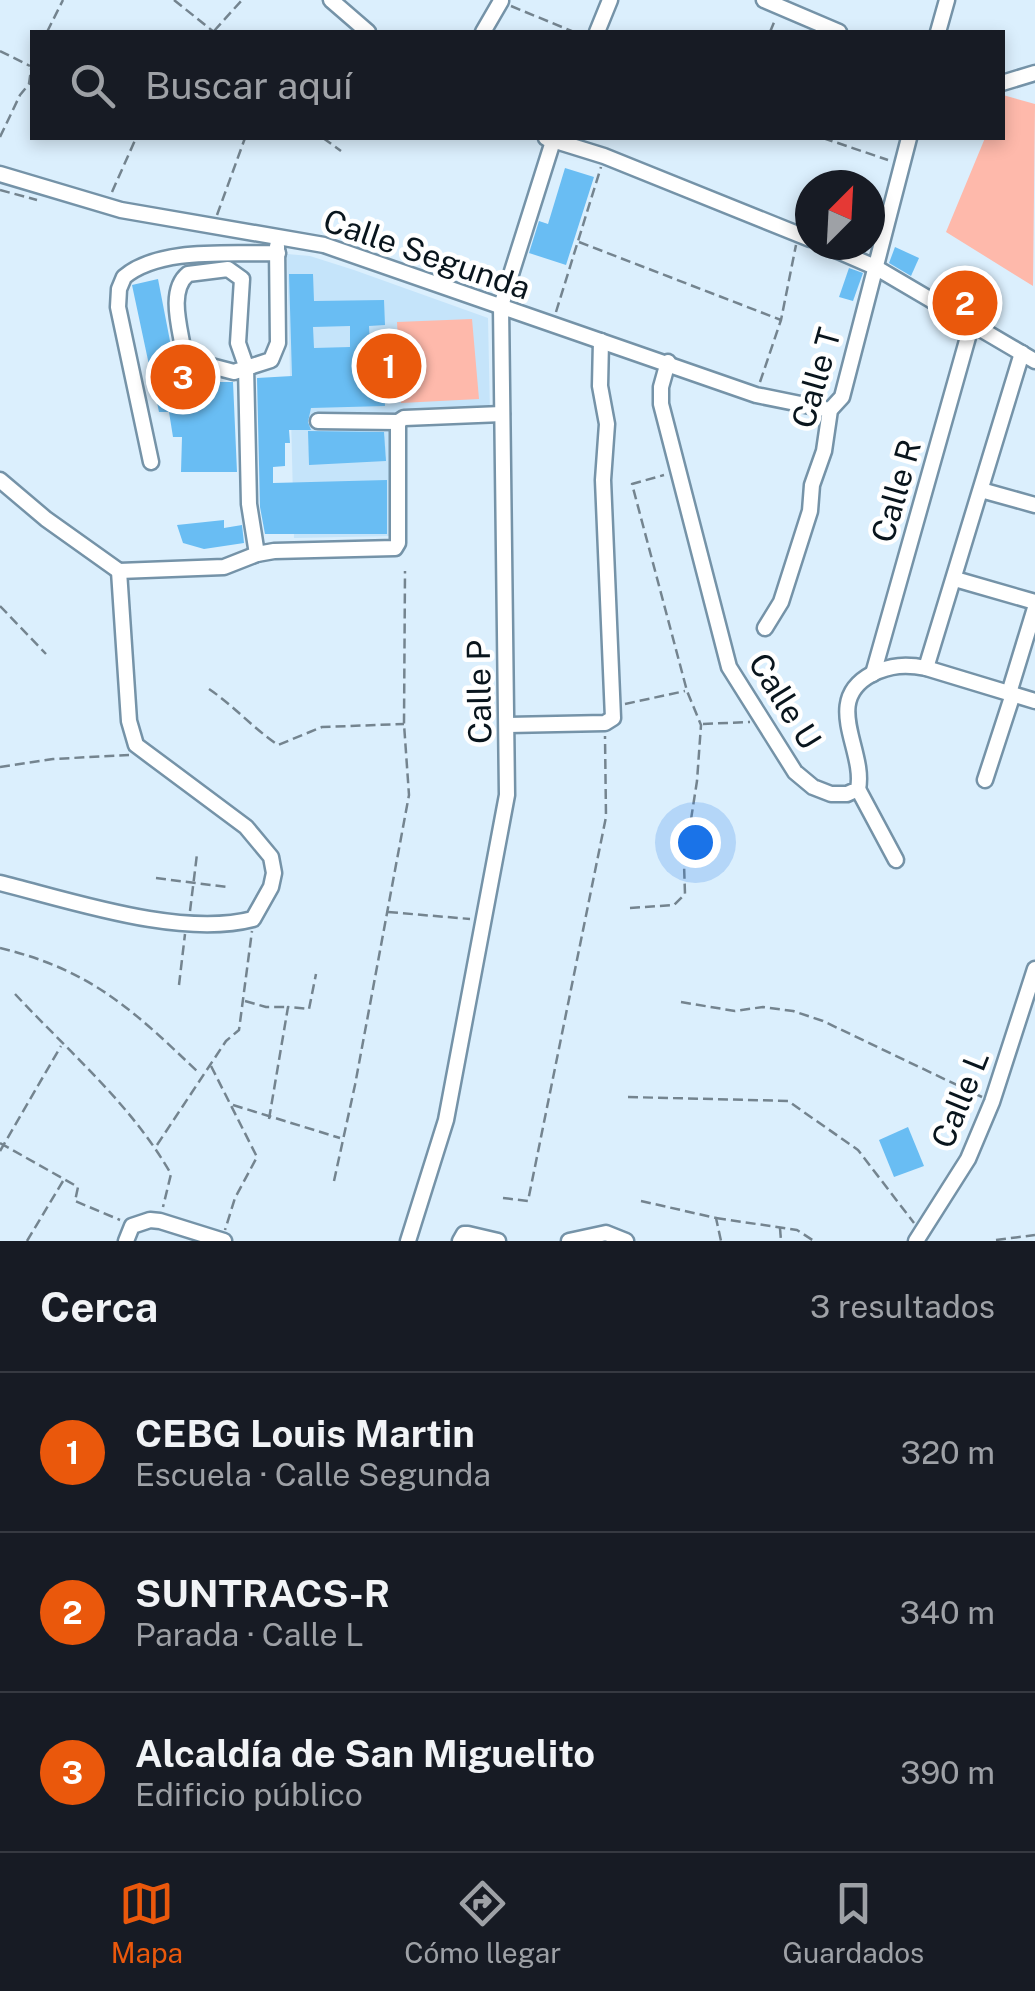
<!DOCTYPE html>
<html lang="es">
<head>
<meta charset="utf-8">
<style>
	:root { --surface:#171b24; --page:#20242c; --text:#f1f3f6; --muted:#9ea1a6; --line:#363941; --accent:#ea580c }
	body { margin:0; font-family:"Public Sans",sans-serif; background:var(--page); color:var(--text) }
	.compass { position:absolute; left:795px; top:170px; width:90px; height:90px; border-radius:50%; background:var(--surface); box-shadow:0 5px 15px #0003; rotate:24deg }
	.you { position:absolute; left:695px; top:842px; width:35px; height:35px; margin:-25px; border:8px solid #fff; border-radius:50%; background:#1a73e8; box-shadow:0 0 0 15px #1a73e833 }
	.badge { display:grid; place-items:center; width:65px; height:65px; border-radius:50%; background:var(--accent); color:#fff; font-size:32px; font-weight:700 }
	.pin { position:absolute; translate:-50% -50%; border:5px solid #fff; box-shadow:0 2px 10px #0006 }
	.list { margin:0; padding:0; list-style:none }
	h2 { display:flex; justify-content:space-between; align-items:center; height:130px; margin:0; padding:0 40px; font-size:42px }
	h2 small { font-size:32px; font-weight:400; color:var(--muted) }
	.list li { display:grid; grid-template-columns:65px 1fr auto; gap:30px; align-items:center; box-sizing:border-box; height:160px; padding:0 40px; border-top:2px solid var(--line) }
	.list b { display:block; font-size:38px; white-space:nowrap }
	.list p { margin:0; font-size:32px; white-space:nowrap; color:var(--muted) }
	.list em { font-size:32px; font-style:normal; color:var(--muted) }
	.icon { flex:none; width:55px; height:55px; fill:none; stroke:currentColor; stroke-width:2; stroke-linecap:round; stroke-linejoin:round }
	.map { position:relative; flex:none; width:1035px; height:1241px; overflow:hidden }
	.search { position:absolute; background:var(--surface); box-shadow:0 5px 15px #0003; left:30px; right:30px; top:30px; height:110px; display:flex; align-items:center; gap:25px; box-sizing:border-box; padding:0 35px; border-radius:0px; color:var(--muted); font-size:38px }
	.sheet { height:610px; background:var(--surface) }
	nav { display:flex; justify-content:space-around; align-items:center; box-sizing:border-box; height:140px; border-top:2px solid var(--line); background:var(--surface); font-size:28px; color:var(--muted) }
	nav a { display:grid; justify-items:center; gap:5px }
	nav .on { color:var(--accent) }
	.map>svg:first-child { display:block }
	.built { fill:#c5e4fa }
	.green { fill:#feb9ab }
	.building { fill:#69bdf3; fill-rule:evenodd }
	.lines { fill:none; stroke-linecap:round; stroke-linejoin:round }
	.minor-casing { stroke:#7593a8; stroke-width:19 }
	.path { stroke:#74848f; stroke-width:2.5; stroke-dasharray:10 5; stroke-linecap:butt }
	.minor { stroke:#fff; stroke-width:14 }
	.labels { text-anchor:middle; dominant-baseline:central; stroke-width:9; stroke-linejoin:round; paint-order:stroke }
	.street-label { font-size:32px; fill:#09151d; stroke:#fff }
</style>
</head>
<body>
<div class="map">
<svg width="1035" height="1241" viewBox="0 0 1035 1241">
	<rect width="100%" height="100%" fill="#dbeffd"/>
	<polygon class="built" points="287,254 310,256 354,270 488,318 490,414 389,418 392,536 294,538"/>
	<g class="green">
		<polygon points="1003,95 1035,104 1033,286 946,232 985,138 1002,138"/>
		<polygon points="472,319 479,399 401,403 397,322"/>
	</g>
	<g class="building">
		<polygon points="565,168 594,177 566,265 529,253 539,221 548,224"/>
		<polygon points="895,247 919,258 911,276 889,263"/>
		<polygon points="849,268 863,273 853,301 839,297"/>
		<path d="M289 274H313L314 301 384 300 385 325 369 326 370 346H383L385 406 311 408 308 422 311 430H289L290 443H285V466L273 467V483L387 480V534H265L260 507 257 378 292 376ZM350 326V347L314 348 313 327Z"/>
		<polygon points="158,279 176,372 188,371 213,378 214,382 233,382 237,472 181,472 182,437 173,437 169,412 159,412 132,285"/>
		<polygon points="308,431 384,432 386,461 309,465"/>
		<polygon points="224,520 224,528 242,525 244,543 204,549 183,543 177,525"/>
		<polygon points="908,1127 924,1166 894,1177 879,1140"/>
	</g>
	<g class="lines">
		<defs>
			<g id="minor">
				<polyline points="331,0 368,32"/>
				<polyline points="764,0 839,32"/>
				<polyline points="483,32 501,1"/>
				<polyline points="597,32 610,0"/>
				<polyline points="938,32 947,0"/>
				<polyline points="1002,83 1035,73"/>
				<polyline points="546,138 604,156 810,239"/>
				<polyline points="0,174 121,210 324,245 756,395 830,410"/>
				<polyline points="824,245 875,267 1035,361"/>
				<path d="M668 362 661 387V404L729 667 795 772 813 787 831 794H847L858 789C866 750 821 701 872 674 891 665 906 664 926 668L1035 701"/>
				<polyline points="318,421 398,422 404,418 502,414"/>
				<path d="M151 462 118 307 119 289 124 277C161 246 234 255 278 253"/>
				<polyline points="0,480 46,519 119,571"/>
				<polyline points="981,490 1035,505"/>
				<path d="M257 554 249 504 246 366 238 343 242 279 228 269 188 274C167 291 181 331 184 354L188 360 234 372 271 360 278 343 277 246"/>
				<polyline points="119,571 224,567 257,554 274,551 395,548 398,543 398,422"/>
				<polyline points="955,579 1035,602"/>
				<polyline points="765,628 781,602 810,511 812,485 824,451 830,410 842,397 909,138"/>
				<polyline points="926,668 1022,353"/>
				<polyline points="873,674 972,323"/>
				<polyline points="1009,693 1035,608"/>
				<polyline points="508,725 605,723 613,718 603,480 607,424 600,386 601,341"/>
				<polyline points="985,780 1013,694"/>
				<polyline points="858,789 896,860"/>
				<path d="M0 883C72 901 181 938 253 919L271 887 274 873 271 857 246 827 136 745 129 721 119 571"/>
				<polyline points="126,1241 132,1226 150,1220 160,1221 224,1241"/>
				<polyline points="408,1241 446,1120 507,795 501,306 554,138"/>
				<polyline points="460,1241 464,1234 468,1234 498,1241"/>
				<polyline points="569,1241 606,1233 626,1241"/>
				<polyline points="916,1241 968,1159 992,1102 1035,969"/>
			</g>
		</defs>
		<use href="#minor" class="minor-casing"/>
		<g class="path">
			<polyline points="174,0 214,32"/>
			<polyline points="511,6 574,32"/>
			<polyline points="214,31 242,0"/>
			<polyline points="47,32 63,0"/>
			<polyline points="770,32 775,20"/>
			<polyline points="0,51 30,66"/>
			<polyline points="0,137 20,95 29,84 32,62"/>
			<polyline points="323,138 341,151"/>
			<polyline points="823,138 888,160"/>
			<polyline points="0,190 37,200"/>
			<polyline points="112,192 136,138"/>
			<polyline points="217,215 245,138"/>
			<polyline points="579,242 781,320"/>
			<polyline points="556,312 601,167"/>
			<polyline points="760,382 781,320 796,245"/>
			<polyline points="0,606 46,654"/>
			<path d="M209 689C234 706 253 728 278 745L322 727 404 724"/>
			<polyline points="625,704 685,691"/>
			<polyline points="703,724 750,722"/>
			<polyline points="0,767 53,759 129,755"/>
			<polyline points="156,878 227,887"/>
			<polyline points="630,908 674,905 685,894 684,864 697,781 701,725 687,691 632,484 664,475"/>
			<polyline points="190,911 197,854"/>
			<polyline points="388,912 470,919"/>
			<path d="M0 948C92 970 134 1011 200 1074"/>
			<polyline points="179,985 185,934"/>
			<path d="M15 994C69 1052 131 1104 171 1174L163 1207"/>
			<polyline points="245,1001 266,1007 286,1007"/>
			<polyline points="681,1002 735,1011 763,1007 793,1011 823,1021 982,1097"/>
			<polyline points="211,1066 257,1157 235,1198 225,1230"/>
			<polyline points="628,1097 788,1101 858,1150 914,1223"/>
			<polyline points="233,1105 340,1138"/>
			<polyline points="269,1119 288,1007 309,1009 316,974"/>
			<polyline points="0,1143 78,1187 75,1201 120,1220"/>
			<polyline points="157,1145 226,1041 239,1030 252,931"/>
			<polyline points="0,1151 61,1046"/>
			<polyline points="334,1181 355,1085 409,795 404,724 405,571"/>
			<polyline points="503,1198 528,1201 606,817 605,736"/>
			<polyline points="641,1201 716,1218 721,1241"/>
			<polyline points="716,1218 797,1230 814,1241"/>
			<polyline points="780,1228 781,1241"/>
			<polyline points="996,1240 1035,1235"/>
			<polyline points="27,1241 63,1181"/>
		</g>
		<use href="#minor" class="minor"/>
	</g>
	<g class="labels">
		<g class="street-label">
			<text transform="translate(427 254) rotate(19)">Calle Segunda</text>
			<text transform="translate(816 378) rotate(-74)">Calle T</text>
			<text transform="translate(896 491) rotate(-74)">Calle R</text>
			<text transform="translate(479 692) rotate(-91)">Calle P</text>
			<text transform="translate(785 701) rotate(58)">Calle U</text>
			<text transform="translate(960 1099) rotate(-68)">Calle L</text>
		</g>
	</g>
</svg>
<svg class="compass" viewBox="-18 -18 36 36"><path d="M0-13l5 13h-10z" fill="#e53935"/><path d="M0 13l5-13h-10z" fill="#9ea1a6"/></svg>
<div class="you"></div>
<div class="pin badge" style="left:389px;top:366px">1</div>
<div class="pin badge" style="left:965px;top:303px">2</div>
<div class="pin badge" style="left:183px;top:377px">3</div>
<div class="search"><svg class="icon" aria-label="search" viewBox="0 0 24 24"><circle cx="10" cy="10" r="6"/><path d="M15 15l6 6"/></svg>Buscar aquí</div>
</div>
<section class="sheet">
<h2>Cerca<small>3 resultados</small></h2>
<ul class="list">
<li><span class="badge">1</span><div><b>CEBG Louis Martin</b><p>Escuela · Calle Segunda</p></div><em>320 m</em></li>
<li><span class="badge">2</span><div><b>SUNTRACS-R</b><p>Parada · Calle L</p></div><em>340 m</em></li>
<li><span class="badge">3</span><div><b>Alcaldía de San Miguelito</b><p>Edificio público</p></div><em>390 m</em></li>
</ul>
</section>
<nav>
<a class="on"><svg class="icon" aria-label="map" viewBox="0 0 24 24"><path d="M3 6l6-2 6 2 6-2v14l-6 2-6-2-6 2zM9 4v14M15 6v14"/></svg>Mapa</a>
<a><svg class="icon" aria-label="directions" viewBox="0 0 24 24"><path d="M12 3l9 9-9 9-9-9zM9 14v-3h6M13 9l2 2-2 2"/></svg>Cómo llegar</a>
<a><svg class="icon" aria-label="saved" viewBox="0 0 24 24"><path d="M7 4h10v16l-5-4-5 4z"/></svg>Guardados</a>
</nav>
</body>
</html>
